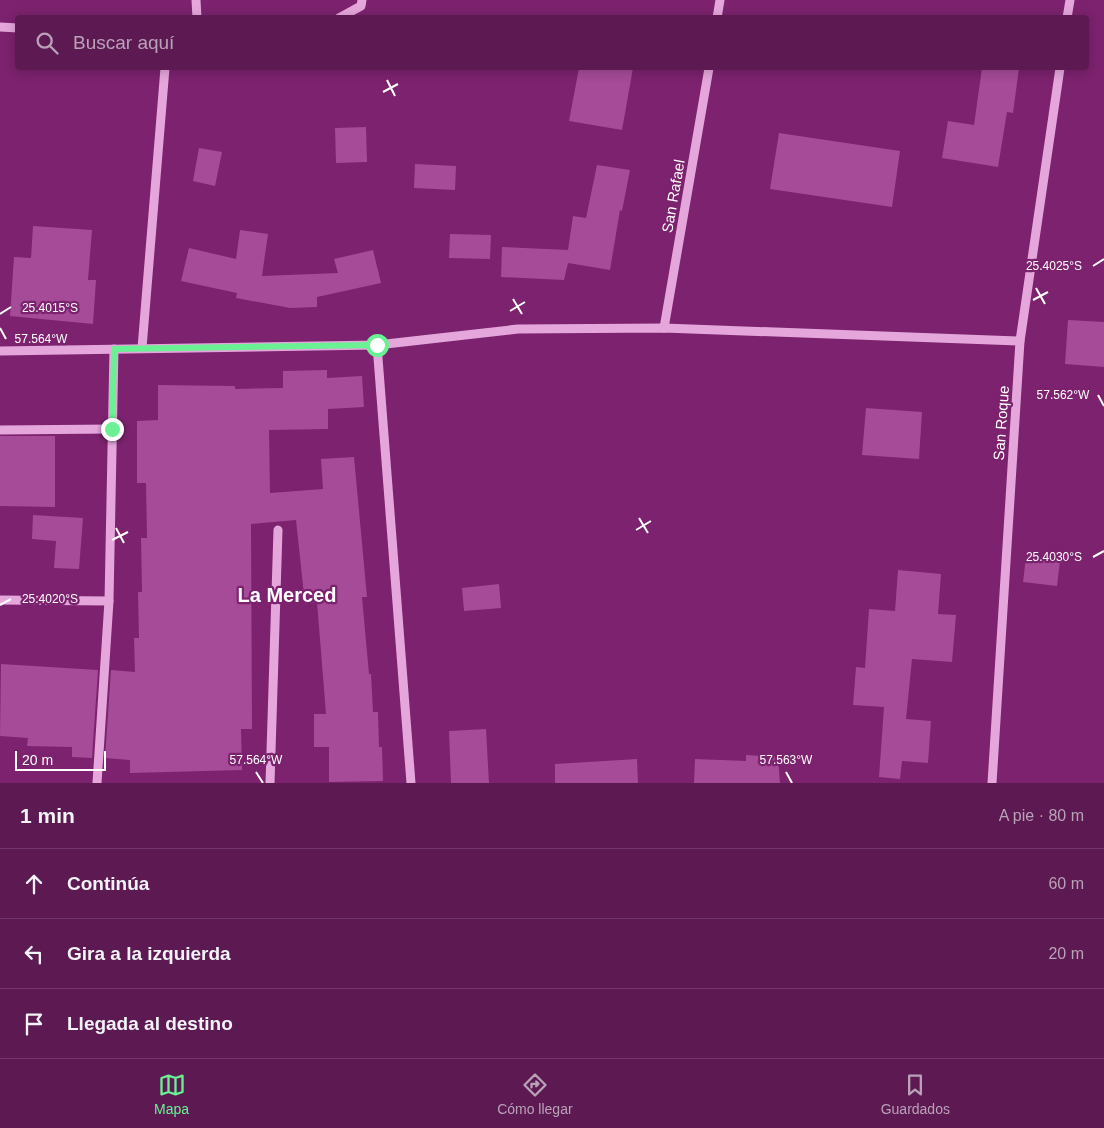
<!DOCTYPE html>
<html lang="es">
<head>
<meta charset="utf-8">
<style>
	:root { --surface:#5d1a52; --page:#632359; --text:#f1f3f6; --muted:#b9a1b8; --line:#723869; --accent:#69f193 }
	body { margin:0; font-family:Arial,sans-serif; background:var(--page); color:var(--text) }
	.scale { position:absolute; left:15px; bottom:12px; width:91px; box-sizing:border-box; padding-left:5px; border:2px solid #fff; border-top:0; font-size:14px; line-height:18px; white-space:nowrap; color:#fff; -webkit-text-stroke:4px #7c226e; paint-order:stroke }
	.stop { position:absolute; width:15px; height:15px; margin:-11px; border:4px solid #69f193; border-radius:50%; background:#fff }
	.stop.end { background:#69f193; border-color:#fff; box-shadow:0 1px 5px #0008 }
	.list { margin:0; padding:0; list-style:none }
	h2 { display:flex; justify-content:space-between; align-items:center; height:65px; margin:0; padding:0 20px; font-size:21px }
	h2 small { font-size:16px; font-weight:400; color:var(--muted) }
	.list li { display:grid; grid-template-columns:32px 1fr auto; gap:15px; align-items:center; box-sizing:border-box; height:70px; padding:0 20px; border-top:1px solid var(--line) }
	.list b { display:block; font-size:19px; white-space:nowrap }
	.list em { font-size:16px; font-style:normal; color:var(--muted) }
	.icon { flex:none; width:28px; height:28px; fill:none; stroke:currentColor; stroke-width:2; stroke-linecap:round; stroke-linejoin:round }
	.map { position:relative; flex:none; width:1104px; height:783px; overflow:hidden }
	.search { position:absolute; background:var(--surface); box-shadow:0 2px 12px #0003; left:15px; right:15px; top:15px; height:55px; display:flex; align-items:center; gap:12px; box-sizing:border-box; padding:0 18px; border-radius:5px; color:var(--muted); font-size:19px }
	.sheet { height:275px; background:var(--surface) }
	nav { display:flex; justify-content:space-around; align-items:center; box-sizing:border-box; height:70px; border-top:1px solid var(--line); background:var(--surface); font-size:14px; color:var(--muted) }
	nav a { display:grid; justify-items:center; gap:2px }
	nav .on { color:var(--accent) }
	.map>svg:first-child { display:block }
	.building { fill:#a54b97 }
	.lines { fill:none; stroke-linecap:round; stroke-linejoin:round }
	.minor { stroke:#e5a6dc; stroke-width:9 }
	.route { stroke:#69f193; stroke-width:6 }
	.ticks { fill:none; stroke:#fff; stroke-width:2 }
	.labels { text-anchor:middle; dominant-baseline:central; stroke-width:4.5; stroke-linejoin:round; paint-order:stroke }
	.street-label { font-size:15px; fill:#fff; stroke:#7c226e }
	.district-label { font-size:20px; font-weight:bold; fill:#fff; stroke:#7c226e }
	.ticks-label { font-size:12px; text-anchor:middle; fill:#fff; stroke:#7c226e; stroke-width:4.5; stroke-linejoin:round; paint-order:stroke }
</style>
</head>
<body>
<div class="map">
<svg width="1104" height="783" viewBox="0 0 1104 783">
	<rect width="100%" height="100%" fill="#7c226e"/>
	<g class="building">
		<polygon points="579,68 633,68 622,130 569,121"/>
		<polygon points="982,68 1019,68 1013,113 1007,112 998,167 942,158 948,121 974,125"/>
		<polygon points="366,127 367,162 336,163 335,128"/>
		<polygon points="779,133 900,151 892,207 770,189"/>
		<polygon points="199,148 222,152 215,186 193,181"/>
		<polygon points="415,164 456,166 455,190 414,188"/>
		<polygon points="597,165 630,170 622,211 620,210 610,270 568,263 564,280 501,277 502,247 568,250 573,216 586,218"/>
		<polygon points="33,226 92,230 88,280 96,280 93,324 10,316 14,257 31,258"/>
		<polygon points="240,230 268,234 262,276 338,273 334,259 373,250 381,283 317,297 317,307 290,308 236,298 237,293 181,281 189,248 236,259"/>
		<polygon points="450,234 491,235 490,259 449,258"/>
		<polygon points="1068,320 1104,322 1104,367 1065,364"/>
		<polygon points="327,370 327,378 362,376 364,407 328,409 328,429 269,430 270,493 323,489 321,459 354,457 367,597 362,597 369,674 371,674 373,712 378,712 379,747 382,747 383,781 329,782 329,747 314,747 314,714 326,714 317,602 305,604 296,520 251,524 252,729 241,729 242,770 130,773 130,760 105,758 111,670 135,672 134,638 139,638 138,592 142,592 141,538 147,538 146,483 137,483 137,421 158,420 158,385 235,386 235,389 283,388 283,371"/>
		<polygon points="866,408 922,412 919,459 862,455"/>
		<polygon points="0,436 55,436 55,507 0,506"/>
		<polygon points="33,515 83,518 79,569 54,568 56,541 32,539"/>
		<polygon points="1026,557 1060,561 1057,586 1023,582"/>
		<polygon points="898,570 941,574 938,614 956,615 952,662 912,659 906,719 931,721 928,763 902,761 900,779 879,777 884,707 853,705 856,667 865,668 869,609 895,611"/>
		<polygon points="499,584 501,608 464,611 462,588"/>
		<polygon points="1,664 98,670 92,758 72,757 72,747 27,746 28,738 0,736"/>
		<polygon points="486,729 489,783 451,783 449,731"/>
		<polygon points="746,755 778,757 780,783 694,783 695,759 746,761"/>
		<polygon points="637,759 638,783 555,783 555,764"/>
	</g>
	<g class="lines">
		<g class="minor">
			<polyline points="196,0 197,18"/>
			<polyline points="339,18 361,6 362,0"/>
			<polyline points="717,18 720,0"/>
			<polyline points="1067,18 1070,0"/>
			<polyline points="0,27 18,28"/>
			<polyline points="664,328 709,68"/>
			<polyline points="377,345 411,783"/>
			<polyline points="142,348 165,68"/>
			<polyline points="0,351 377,345 518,329 664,328 1020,341"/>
			<polyline points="0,430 112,429"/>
			<polyline points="0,600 109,601"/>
			<polyline points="97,783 109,601 114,349"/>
			<polyline points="270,783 278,530"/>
			<polyline points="992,783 1020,341 1060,68"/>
		</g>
	</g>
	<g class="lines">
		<polyline class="route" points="112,429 114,349 377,345"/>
	</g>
	<path class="ticks" d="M387 80 395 96M383 92 398 84M1093 266 1104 259M1036 288 1045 304M513 299 522 314M1033 300 1048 292M510 311 525 302M0 314 11 307M0 328 6 339M1098 395 1104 406M639 518 648 533M116 528 124 543M636 530 651 521M112 540 128 532M1093 557 1104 551M0 605 11 599M256 772 263 783M786 772 792 783"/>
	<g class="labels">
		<g class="street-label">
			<text transform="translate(673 196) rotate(-80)">San Rafael</text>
			<text transform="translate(1001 423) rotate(-86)">San Roque</text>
		</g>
		<g class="district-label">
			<text x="287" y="595">La Merced</text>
		</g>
	</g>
	<g class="ticks-label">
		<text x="1054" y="270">25.4025°S</text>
		<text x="50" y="312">25.4015°S</text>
		<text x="41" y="343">57.564°W</text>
		<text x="1063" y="399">57.562°W</text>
		<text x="1054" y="561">25.4030°S</text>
		<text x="50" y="603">25.4020°S</text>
		<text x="256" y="764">57.564°W</text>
		<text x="786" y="764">57.563°W</text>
	</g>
</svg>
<div class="scale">20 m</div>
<div class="stop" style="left:377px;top:345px"></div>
<div class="stop end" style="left:112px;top:429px"></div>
<div class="search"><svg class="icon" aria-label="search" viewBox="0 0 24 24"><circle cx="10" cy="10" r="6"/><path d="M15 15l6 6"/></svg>Buscar aquí</div>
</div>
<section class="sheet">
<h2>1 min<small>A pie · 80 m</small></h2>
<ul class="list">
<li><svg class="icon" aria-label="ahead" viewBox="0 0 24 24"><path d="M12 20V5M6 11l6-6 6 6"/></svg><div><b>Continúa</b></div><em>60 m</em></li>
<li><svg class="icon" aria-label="left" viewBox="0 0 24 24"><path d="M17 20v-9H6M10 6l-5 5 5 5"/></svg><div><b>Gira a la izquierda</b></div><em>20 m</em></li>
<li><svg class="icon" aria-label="arrive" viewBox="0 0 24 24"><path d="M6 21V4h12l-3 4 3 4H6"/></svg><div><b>Llegada al destino</b></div></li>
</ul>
</section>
<nav>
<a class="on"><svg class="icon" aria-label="map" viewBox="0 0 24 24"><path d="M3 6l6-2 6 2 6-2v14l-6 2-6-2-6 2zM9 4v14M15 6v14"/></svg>Mapa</a>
<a><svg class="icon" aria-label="directions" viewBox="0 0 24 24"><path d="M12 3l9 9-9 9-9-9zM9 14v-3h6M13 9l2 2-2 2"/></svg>Cómo llegar</a>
<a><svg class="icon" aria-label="saved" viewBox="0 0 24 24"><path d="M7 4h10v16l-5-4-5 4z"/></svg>Guardados</a>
</nav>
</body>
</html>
